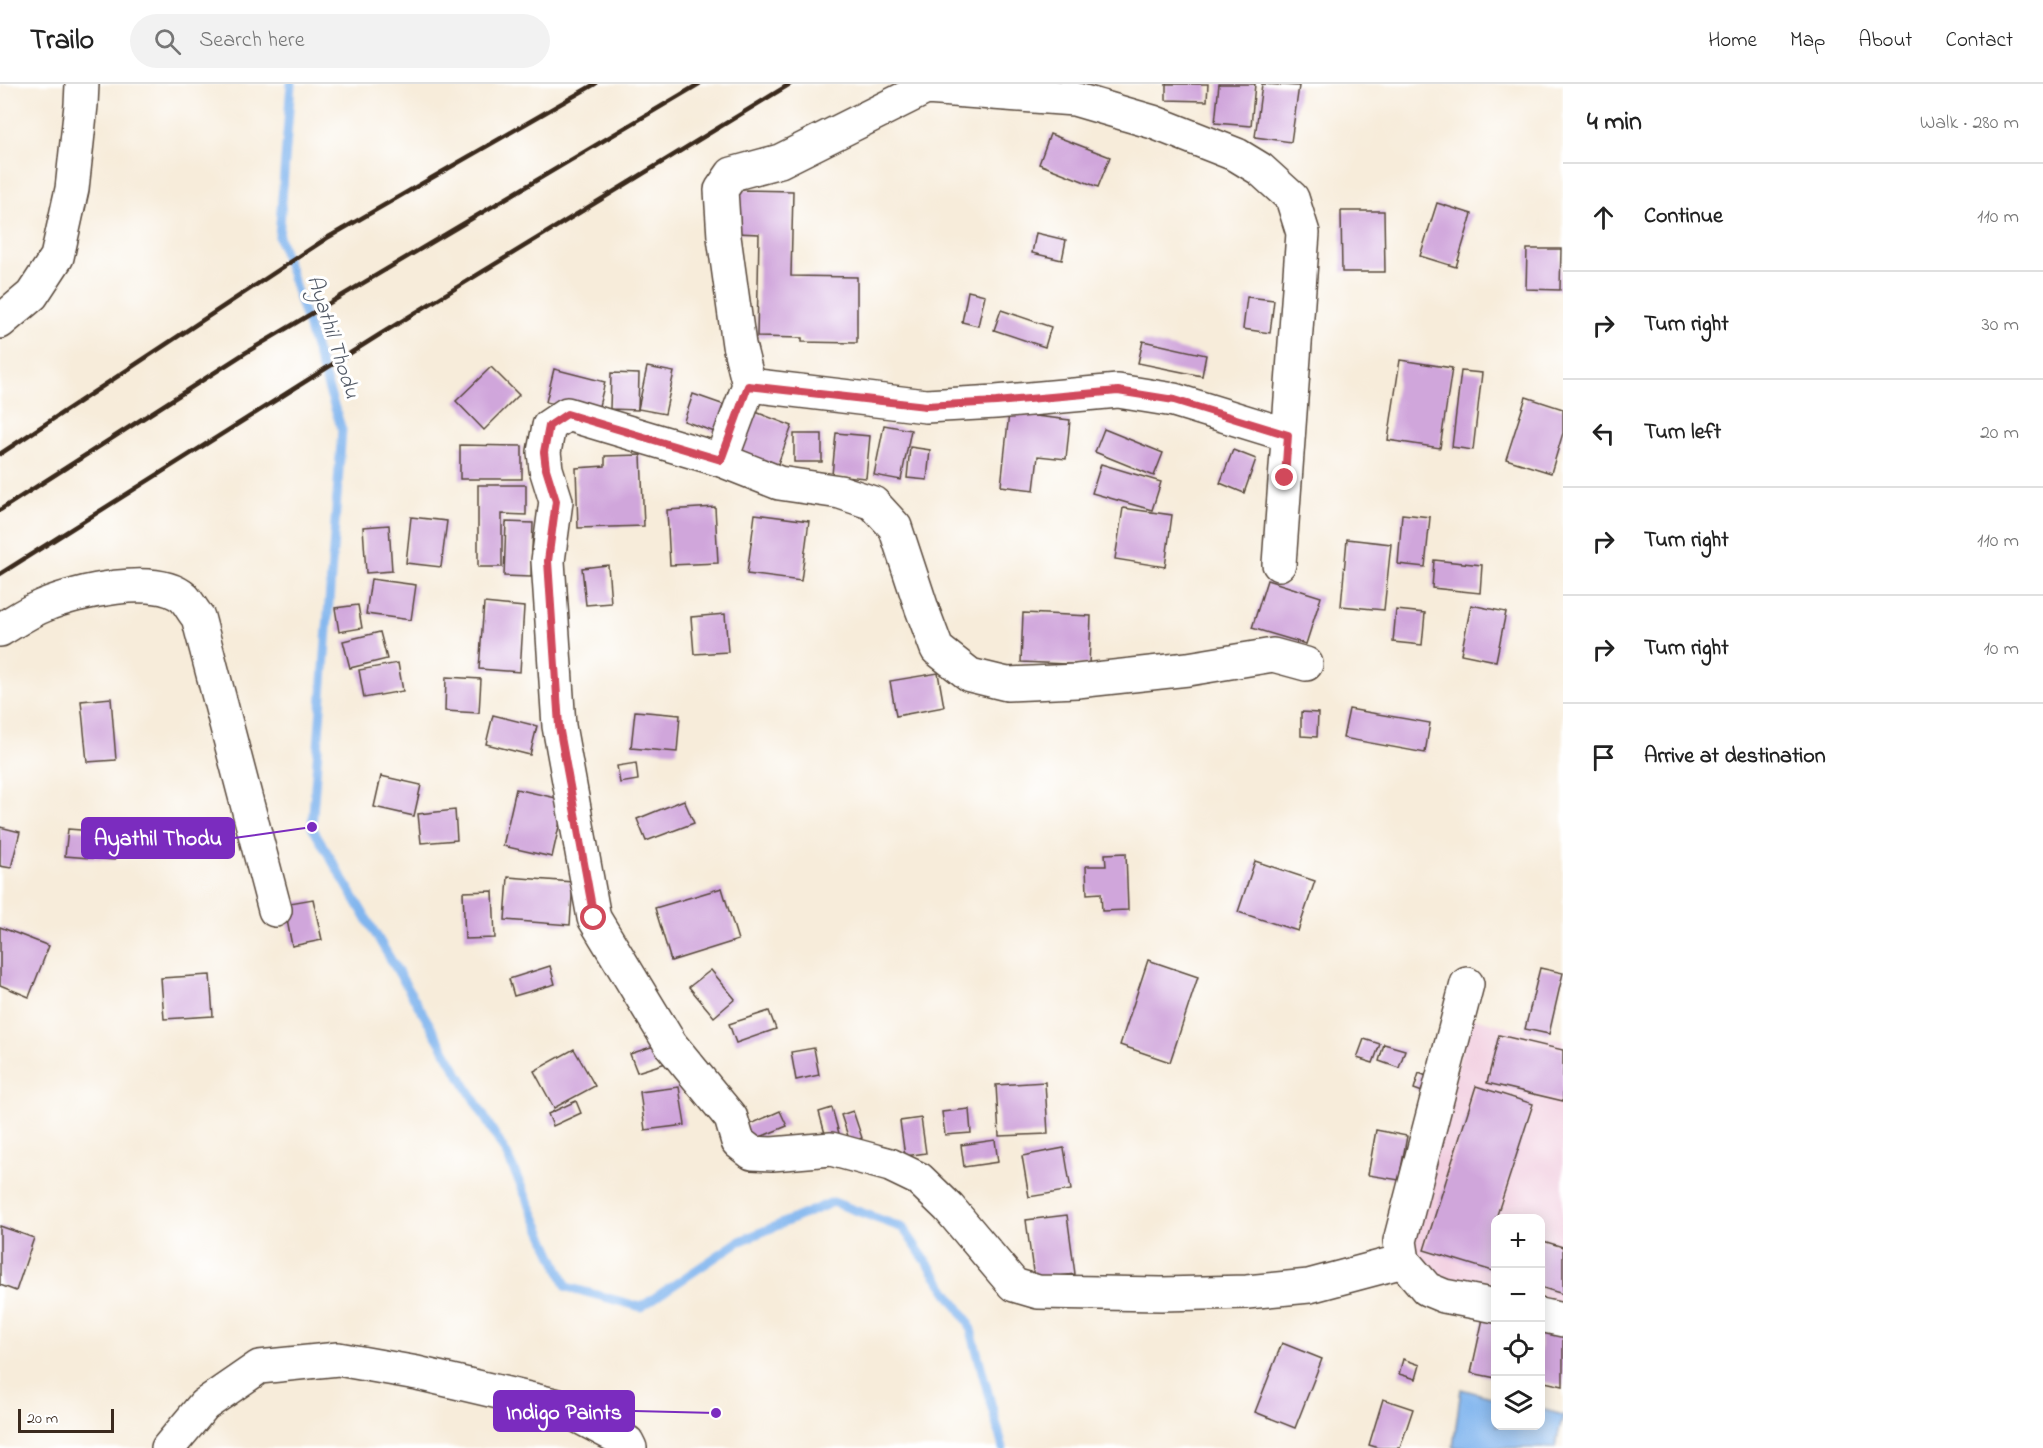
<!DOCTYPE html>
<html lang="en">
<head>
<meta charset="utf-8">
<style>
	:root { --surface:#fff; --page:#f2f2f2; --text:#222; --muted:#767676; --line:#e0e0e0 }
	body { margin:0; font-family:"Indie Flower",sans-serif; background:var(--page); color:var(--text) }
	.controls { position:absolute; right:18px; bottom:18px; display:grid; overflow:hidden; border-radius:12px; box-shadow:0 3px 15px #0003 }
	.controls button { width:54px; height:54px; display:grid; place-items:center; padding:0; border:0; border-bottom:2px solid var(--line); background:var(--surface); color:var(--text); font:30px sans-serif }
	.scale { position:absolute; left:18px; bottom:15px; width:96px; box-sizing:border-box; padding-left:6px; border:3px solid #3b2a1e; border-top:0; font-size:16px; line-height:21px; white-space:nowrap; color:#3b2a1e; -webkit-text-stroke:4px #fff; paint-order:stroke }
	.stop { position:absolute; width:18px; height:18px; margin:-14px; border:4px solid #d1495b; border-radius:50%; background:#fff }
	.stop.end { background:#d1495b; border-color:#fff; box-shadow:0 2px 6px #0008 }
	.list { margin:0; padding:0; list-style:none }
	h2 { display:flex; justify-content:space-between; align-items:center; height:78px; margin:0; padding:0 24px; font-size:26px }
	h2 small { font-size:20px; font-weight:400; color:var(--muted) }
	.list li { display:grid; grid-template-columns:39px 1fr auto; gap:18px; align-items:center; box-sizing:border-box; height:108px; padding:0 24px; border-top:2px solid var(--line) }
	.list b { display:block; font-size:22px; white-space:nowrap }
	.list em { font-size:20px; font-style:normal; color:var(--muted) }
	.icon { flex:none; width:33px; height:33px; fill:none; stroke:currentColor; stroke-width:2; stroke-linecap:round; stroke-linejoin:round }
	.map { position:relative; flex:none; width:1563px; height:1364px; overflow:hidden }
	header { display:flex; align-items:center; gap:36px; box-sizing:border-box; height:84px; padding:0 30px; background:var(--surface); border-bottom:2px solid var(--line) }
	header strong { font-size:28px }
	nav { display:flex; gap:33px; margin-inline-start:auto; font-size:21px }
	.search { width:420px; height:54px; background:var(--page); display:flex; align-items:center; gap:15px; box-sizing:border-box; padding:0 21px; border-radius:33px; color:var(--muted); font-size:22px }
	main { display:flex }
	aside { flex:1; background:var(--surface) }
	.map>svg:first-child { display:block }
	.built { fill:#f2cfe0 }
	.water { fill:#81b5ee; stroke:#5e7086; stroke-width:1.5 }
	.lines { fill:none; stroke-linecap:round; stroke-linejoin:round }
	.stream { stroke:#81b5ee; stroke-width:9 }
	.building { fill:#d0a6db }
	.minor-casing { stroke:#57473a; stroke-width:36 }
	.minor { stroke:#fff; stroke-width:33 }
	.rail { stroke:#3b2a1e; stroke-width:4.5 }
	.route { stroke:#d1495b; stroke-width:8 }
	.labels { text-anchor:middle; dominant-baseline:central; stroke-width:6; stroke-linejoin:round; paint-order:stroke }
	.water-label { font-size:22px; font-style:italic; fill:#545b67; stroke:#fff }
	.leader { fill:none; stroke:#7b2cbf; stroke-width:2 }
	.callout-dot { fill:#7b2cbf; stroke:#fff; stroke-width:2 }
	.callout { fill:#7b2cbf; stroke:#7b2cbf; stroke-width:2 }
	.callout-label { font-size:22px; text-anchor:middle; font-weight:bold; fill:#fff }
</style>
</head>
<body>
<header>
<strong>Trailo</strong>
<div class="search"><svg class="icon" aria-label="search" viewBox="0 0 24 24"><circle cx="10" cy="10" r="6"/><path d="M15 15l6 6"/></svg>Search here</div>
<nav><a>Home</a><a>Map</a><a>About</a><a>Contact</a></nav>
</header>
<main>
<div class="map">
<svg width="1563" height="1364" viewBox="0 0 1563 1364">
	<rect width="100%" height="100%" fill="#fff"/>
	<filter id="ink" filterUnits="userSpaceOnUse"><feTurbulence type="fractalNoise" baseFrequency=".0167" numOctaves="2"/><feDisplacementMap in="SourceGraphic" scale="12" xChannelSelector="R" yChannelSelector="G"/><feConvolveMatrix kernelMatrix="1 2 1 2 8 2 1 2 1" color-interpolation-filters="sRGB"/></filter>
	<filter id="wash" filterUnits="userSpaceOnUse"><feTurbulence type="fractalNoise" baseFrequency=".008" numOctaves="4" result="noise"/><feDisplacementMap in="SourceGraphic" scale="24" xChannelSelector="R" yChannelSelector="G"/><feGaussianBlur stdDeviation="1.35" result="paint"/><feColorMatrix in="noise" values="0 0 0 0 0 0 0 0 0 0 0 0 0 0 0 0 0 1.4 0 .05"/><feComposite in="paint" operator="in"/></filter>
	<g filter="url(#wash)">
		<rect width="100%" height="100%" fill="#f7ecda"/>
		<polygon class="built" points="1470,933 1563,957 1563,1228 1541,1223 1540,1134 1496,1134 1495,1213 1439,1201 1411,1160"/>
		<polygon class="water" points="1461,1305 1495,1314 1496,1342 1540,1342 1541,1325 1563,1331 1555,1364 1453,1364"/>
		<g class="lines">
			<polyline class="stream" points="291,0 279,153 342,346 312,743 507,1071 567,1203 641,1223 738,1158 833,1118 903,1144 969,1239 1003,1364"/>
		</g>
		<g id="blocks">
			<g class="building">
				<polygon points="1166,0 1208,0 1207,17 1166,16"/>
				<polygon points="1219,0 1255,0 1251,42 1215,39"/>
				<polygon points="1262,0 1299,2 1291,58 1255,53"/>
				<polygon points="1050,50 1110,73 1098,103 1039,80"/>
				<polygon points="737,106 793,107 791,192 857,193 857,259 802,258 802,254 757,253 759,150 736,149"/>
				<polygon points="1437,119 1472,130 1456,183 1420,172"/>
				<polygon points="1341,127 1384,127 1385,188 1342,188"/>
				<polygon points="1036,149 1066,156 1062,176 1032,169"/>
				<polygon points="1527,165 1561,165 1560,206 1526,205"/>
				<polygon points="968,207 985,211 978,242 962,238"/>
				<polygon points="1247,213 1274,216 1270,249 1243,245"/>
				<polygon points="1001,226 1051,243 1045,263 994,246"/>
				<polygon points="1143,257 1206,271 1202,292 1138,279"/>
				<polygon points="1400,276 1452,284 1440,364 1388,356"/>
				<polygon points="491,283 519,311 484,346 456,317"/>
				<polygon points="647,283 674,288 665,330 638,325"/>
				<polygon points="554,285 605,298 597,330 546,318"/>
				<polygon points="1461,287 1482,289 1473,366 1452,363"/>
				<polygon points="611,289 639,290 638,326 610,325"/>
				<polygon points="693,310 733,324 723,351 684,337"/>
				<polygon points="1526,313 1563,325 1563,349 1551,389 1506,375"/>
				<polygon points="753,327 792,342 776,385 736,370"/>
				<polygon points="1009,329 1070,336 1066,375 1038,372 1034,406 1001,402"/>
				<polygon points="884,341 911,346 901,396 874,391"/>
				<polygon points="1104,345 1163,369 1154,392 1095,368"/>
				<polygon points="836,349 870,352 866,394 832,391"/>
				<rect x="794" y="350" width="28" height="28"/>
				<polygon points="460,361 522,362 522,395 460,395"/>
				<polygon points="910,363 930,366 927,396 907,394"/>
				<polygon points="1233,366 1256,375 1244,409 1220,399"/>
				<polygon points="641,371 644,442 578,444 576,384 605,382 605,372"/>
				<polygon points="1101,380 1161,398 1152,426 1092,409"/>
				<polygon points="478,401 526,401 526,431 502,430 502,483 478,483"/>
				<polygon points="715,423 718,479 670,481 667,426"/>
				<polygon points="1123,424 1172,431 1165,483 1115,475"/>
				<polygon points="755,430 809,437 801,497 747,490"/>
				<polygon points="1402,430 1430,433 1425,483 1398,480"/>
				<polygon points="411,433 447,437 441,483 406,479"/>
				<polygon points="506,438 533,439 531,493 504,492"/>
				<polygon points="389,441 392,487 366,489 363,443"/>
				<polygon points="1347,455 1391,460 1384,526 1341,522"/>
				<polygon points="1434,476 1482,481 1480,509 1432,504"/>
				<polygon points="608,481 611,519 586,521 582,484"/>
				<polygon points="371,495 416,501 411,536 366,530"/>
				<polygon points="1267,496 1321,513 1306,560 1252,544"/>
				<polygon points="484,519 524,523 520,588 479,585"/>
				<polygon points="358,521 362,544 339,548 335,524"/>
				<polygon points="1471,521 1506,528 1496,577 1461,570"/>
				<polygon points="1396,526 1425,529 1422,561 1393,558"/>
				<polygon points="1023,529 1091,532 1089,581 1021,578"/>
				<polygon points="725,530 728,568 694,570 691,533"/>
				<polygon points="380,548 387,575 350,584 343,557"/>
				<polygon points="398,579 403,607 364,614 359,586"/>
				<polygon points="938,589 944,623 896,632 890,597"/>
				<polygon points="446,593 481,595 479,629 445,627"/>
				<polygon points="111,614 116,676 87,678 81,617"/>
				<polygon points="1349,625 1430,639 1425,669 1343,654"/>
				<polygon points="635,627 680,631 677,668 631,664"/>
				<polygon points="1301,628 1318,629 1317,653 1301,652"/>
				<polygon points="493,631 537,642 530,671 486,660"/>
				<polygon points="636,679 638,696 620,699 617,682"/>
				<polygon points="381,692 421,701 414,732 374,723"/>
				<polygon points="516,705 565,716 552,773 503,762"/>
				<polygon points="684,716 694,739 646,757 637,735"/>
				<polygon points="455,726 457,756 421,759 418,730"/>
				<polygon points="0,743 20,748 11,784 0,782"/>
				<polygon points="68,745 118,749 115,776 65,772"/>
				<polygon points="1126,769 1128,826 1102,827 1101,809 1087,810 1086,782 1106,782 1105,770"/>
				<polygon points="1255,777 1315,797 1298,847 1238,828"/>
				<polygon points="508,793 573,798 570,841 505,836"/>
				<polygon points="722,804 738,856 671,877 655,824"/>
				<polygon points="493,807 495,854 465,855 463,808"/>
				<polygon points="313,815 322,856 292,862 284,820"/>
				<polygon points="0,843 49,862 29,913 0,901"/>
				<polygon points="1148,876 1198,893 1170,978 1120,961"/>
				<polygon points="550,882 555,900 514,912 509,895"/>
				<polygon points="1540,884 1563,889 1549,950 1525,945"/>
				<polygon points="711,886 735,915 714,933 689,903"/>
				<polygon points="210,891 213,932 164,935 161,894"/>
				<polygon points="769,927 776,945 736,959 729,940"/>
				<polygon points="1499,951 1563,966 1563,1017 1487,999"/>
				<polygon points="1364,955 1380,960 1373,979 1357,974"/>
				<polygon points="660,960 666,979 637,988 630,970"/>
				<polygon points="1384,960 1405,966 1399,984 1379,977"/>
				<polygon points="814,964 819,991 796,996 791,968"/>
				<polygon points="574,965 595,1002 554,1024 534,987"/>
				<polygon points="1419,989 1434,995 1428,1010 1414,1005"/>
				<polygon points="1045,998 1048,1050 999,1052 996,1001"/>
				<polygon points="1476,1002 1533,1020 1496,1134 1496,1188 1424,1166"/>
				<polygon points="679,1003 685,1041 645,1046 640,1008"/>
				<polygon points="576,1017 581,1029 553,1042 548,1030"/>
				<polygon points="832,1024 840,1053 827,1057 819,1028"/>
				<polygon points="969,1025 971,1049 945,1051 942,1028"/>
				<polygon points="780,1027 787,1042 748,1058 742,1044"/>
				<polygon points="853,1027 862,1054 850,1058 841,1031"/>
				<polygon points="921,1034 926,1069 905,1072 900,1037"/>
				<polygon points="1376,1046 1407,1052 1399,1096 1368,1091"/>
				<polygon points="995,1056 998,1078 964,1083 961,1061"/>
				<polygon points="1064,1064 1071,1106 1029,1113 1022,1072"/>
				<polygon points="1067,1131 1075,1190 1034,1195 1026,1136"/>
				<polygon points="0,1142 34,1154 16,1207 0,1201"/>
				<polygon points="1540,1156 1563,1163 1563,1210 1540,1203"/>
				<polygon points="1484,1230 1496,1232 1496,1294 1471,1289"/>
				<polygon points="1540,1242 1563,1247 1563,1302 1540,1297"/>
				<polygon points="1282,1259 1322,1275 1295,1344 1255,1328"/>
				<polygon points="1403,1275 1420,1281 1416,1295 1399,1290"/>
				<polygon points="1383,1315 1413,1325 1400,1364 1379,1364 1369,1361"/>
			</g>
		</g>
	</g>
	<g filter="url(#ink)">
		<use href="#blocks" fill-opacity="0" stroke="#57473a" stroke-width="1.5"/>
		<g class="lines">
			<defs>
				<g id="minor">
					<polyline points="0,238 32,211 57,173 72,105 81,21 82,0"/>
					<polyline points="749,301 926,322 996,318 1118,307 1174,316 1288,351"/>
					<polyline points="721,376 749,301 739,261 724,153 721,106 732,90 780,77 926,4 1074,15 1153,38 1237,71 1260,85 1292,114 1303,149 1279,480"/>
					<path d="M0 546C14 538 29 527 45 521 76 508 157 489 184 514 189 519 193 528 198 533L275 826"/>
					<polyline points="1306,580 1273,571 1188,585 1077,597 1007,600 970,591 937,565 922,525 895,443 873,419 840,408 779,399 721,376 567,330 549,342 544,368 546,385 556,417 548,477 559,642 594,834 671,961 731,1034 738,1058 752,1069 772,1070 831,1065 890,1081 919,1095 949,1124 1014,1201 1038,1208 1162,1210 1247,1208 1309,1202 1403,1177"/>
					<polyline points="1467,900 1400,1157 1403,1177 1427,1205 1444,1212 1496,1222"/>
					<polyline points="1540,1231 1563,1236"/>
					<polyline points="168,1364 204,1321 259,1283 338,1275 417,1289 559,1322 627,1358 630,1364"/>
				</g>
			</defs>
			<use href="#minor" class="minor-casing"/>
			<use href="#minor" class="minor"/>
			<g class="rail">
				<polyline points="0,370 327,154 595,0"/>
				<polyline points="0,426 245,269 699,0"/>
				<polyline points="0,490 379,251 790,0"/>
			</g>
		</g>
	</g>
	<g class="lines" filter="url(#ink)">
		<polyline class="route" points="594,834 559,642 548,477 556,417 546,385 544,368 549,342 567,330 721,376 748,302 926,322 996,318 1118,307 1174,316 1288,351 1285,394"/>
	</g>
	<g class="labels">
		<g class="water-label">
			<text transform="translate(332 253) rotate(72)">Ayathil Thodu</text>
		</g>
	</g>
	<path class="leader" d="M312 743L234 754M716 1329L634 1327"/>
	<g class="callout-dot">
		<circle cx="312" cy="743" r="6"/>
		<circle cx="716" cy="1329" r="6"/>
	</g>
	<g class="callout">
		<rect x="82" y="734" width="152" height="40" rx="6"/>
		<rect x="494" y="1307" width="140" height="40" rx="6"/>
	</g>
	<g class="callout-label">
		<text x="158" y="761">Ayathil Thodu</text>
		<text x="564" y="1335">Indigo Paints</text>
	</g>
</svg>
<div class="controls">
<button>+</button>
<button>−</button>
<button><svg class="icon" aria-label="locate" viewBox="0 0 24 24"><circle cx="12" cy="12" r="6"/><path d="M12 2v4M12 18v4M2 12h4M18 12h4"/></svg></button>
<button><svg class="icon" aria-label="layers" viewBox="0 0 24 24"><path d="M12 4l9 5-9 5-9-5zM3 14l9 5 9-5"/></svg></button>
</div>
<div class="scale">20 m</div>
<div class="stop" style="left:594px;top:834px"></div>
<div class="stop end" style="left:1285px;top:394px"></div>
</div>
<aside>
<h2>4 min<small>Walk · 280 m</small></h2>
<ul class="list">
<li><svg class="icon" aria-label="ahead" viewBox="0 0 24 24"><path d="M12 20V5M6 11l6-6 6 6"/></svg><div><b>Continue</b></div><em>110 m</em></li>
<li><svg class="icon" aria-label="right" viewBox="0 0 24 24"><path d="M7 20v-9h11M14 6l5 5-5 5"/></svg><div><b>Turn right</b></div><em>30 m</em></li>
<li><svg class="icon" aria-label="left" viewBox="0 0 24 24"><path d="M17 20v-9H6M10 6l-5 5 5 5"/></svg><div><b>Turn left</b></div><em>20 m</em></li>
<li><svg class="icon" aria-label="right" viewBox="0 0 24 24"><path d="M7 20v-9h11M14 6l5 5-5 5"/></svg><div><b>Turn right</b></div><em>110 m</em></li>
<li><svg class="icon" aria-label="right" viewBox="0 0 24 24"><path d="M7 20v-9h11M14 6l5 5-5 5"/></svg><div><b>Turn right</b></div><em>10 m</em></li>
<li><svg class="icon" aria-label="arrive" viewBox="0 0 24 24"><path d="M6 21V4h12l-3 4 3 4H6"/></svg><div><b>Arrive at destination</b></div></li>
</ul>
</aside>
</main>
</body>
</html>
